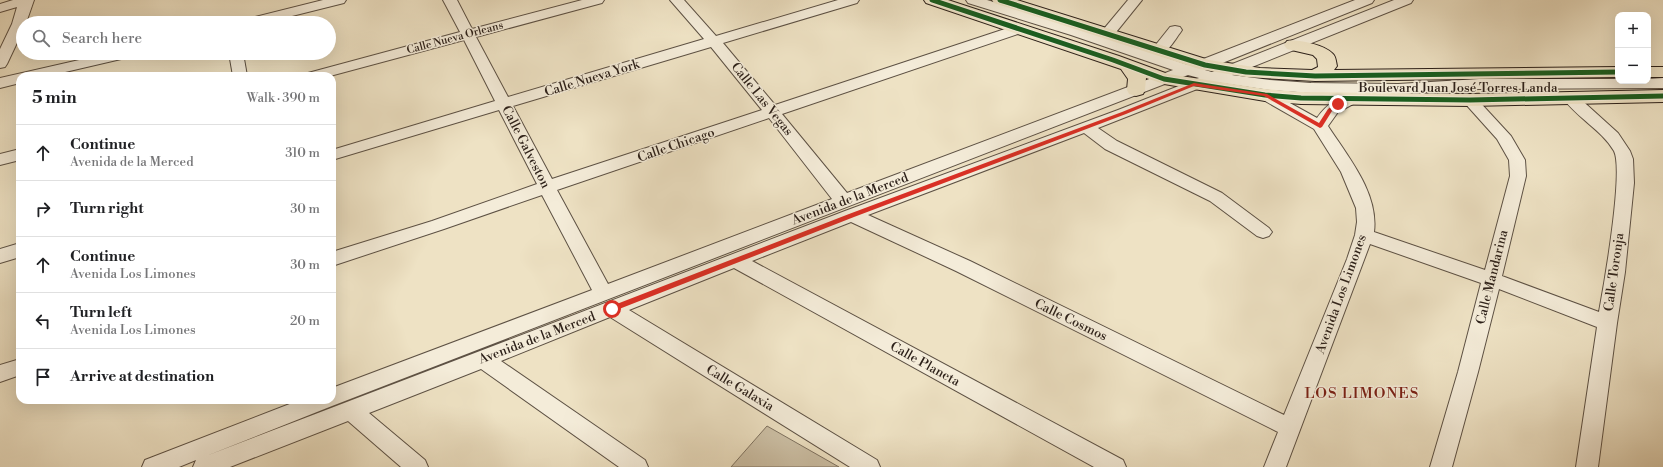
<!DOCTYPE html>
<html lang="en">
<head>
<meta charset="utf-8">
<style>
	:root { --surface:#fff; --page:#f6f6f6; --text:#202124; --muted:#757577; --line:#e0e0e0 }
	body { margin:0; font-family:"Libre Bodoni",serif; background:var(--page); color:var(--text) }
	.controls { position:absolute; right:12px; top:12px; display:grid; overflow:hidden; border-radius:8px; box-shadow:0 4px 16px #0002 }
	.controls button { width:36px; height:36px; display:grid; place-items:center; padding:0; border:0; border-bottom:1px solid var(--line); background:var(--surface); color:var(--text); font:20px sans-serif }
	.stop { position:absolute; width:12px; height:12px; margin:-9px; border:3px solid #d93025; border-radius:50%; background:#fff }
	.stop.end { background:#d93025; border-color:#fff; box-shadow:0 1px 4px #0008 }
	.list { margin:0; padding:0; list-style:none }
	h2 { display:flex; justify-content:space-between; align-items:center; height:52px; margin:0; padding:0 16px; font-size:17px }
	h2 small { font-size:13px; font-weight:400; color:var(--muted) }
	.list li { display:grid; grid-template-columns:26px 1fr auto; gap:12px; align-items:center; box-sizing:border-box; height:56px; padding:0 16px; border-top:1px solid var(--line) }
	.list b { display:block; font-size:15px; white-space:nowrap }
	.list p { margin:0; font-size:13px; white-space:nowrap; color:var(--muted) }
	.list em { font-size:13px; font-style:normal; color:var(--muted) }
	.icon { flex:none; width:22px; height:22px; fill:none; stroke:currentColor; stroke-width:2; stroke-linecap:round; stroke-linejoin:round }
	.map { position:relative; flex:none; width:1663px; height:467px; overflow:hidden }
	.search { position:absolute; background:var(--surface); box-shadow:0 4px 16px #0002; left:16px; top:16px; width:320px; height:44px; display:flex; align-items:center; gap:10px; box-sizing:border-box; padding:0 14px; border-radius:22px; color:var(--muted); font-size:15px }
	.panel { position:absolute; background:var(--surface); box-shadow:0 4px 16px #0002; left:16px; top:72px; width:320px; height:332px; border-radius:12px }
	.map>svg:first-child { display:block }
	.green { fill:#cdc1a7; stroke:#7d7160 }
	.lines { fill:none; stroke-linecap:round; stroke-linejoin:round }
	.minor-casing { stroke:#5d5144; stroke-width:2 }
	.major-casing { stroke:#2d211a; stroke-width:2 }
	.minor { fill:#f4ecd9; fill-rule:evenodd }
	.major { fill:#eee2c4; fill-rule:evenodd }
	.cycleway-casing { stroke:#f4ecd9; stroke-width:7 }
	.cycleway { stroke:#1b5e20; stroke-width:5 }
	.route { fill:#d93025 }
	.labels { text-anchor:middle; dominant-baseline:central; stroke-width:3; stroke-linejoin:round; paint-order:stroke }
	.far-street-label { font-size:11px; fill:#2d211a; stroke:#f4ecd9 }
	.street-label { font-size:13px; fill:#2d211a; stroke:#f4ecd9 }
	.quarter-label { font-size:15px; letter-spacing:1px; fill:#7a1f14; stroke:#f4ecd9 }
</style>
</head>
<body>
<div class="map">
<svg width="1663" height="467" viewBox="0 0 1663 467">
	<rect width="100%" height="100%" fill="#eee2c4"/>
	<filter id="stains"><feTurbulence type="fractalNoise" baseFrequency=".005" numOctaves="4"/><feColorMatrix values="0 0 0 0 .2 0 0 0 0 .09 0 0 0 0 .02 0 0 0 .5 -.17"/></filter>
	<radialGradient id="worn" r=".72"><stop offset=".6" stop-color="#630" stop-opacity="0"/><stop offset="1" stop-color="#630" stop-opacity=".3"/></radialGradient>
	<polygon class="green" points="767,426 839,467 731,467"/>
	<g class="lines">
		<defs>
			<g id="minor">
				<polygon points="13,0 34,0 26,23 23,23 23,30 7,64 5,67 0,68 0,49 12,24 17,7 0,12 0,4"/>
				<polygon points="323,0 346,0 344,3 264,23 241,23 243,20"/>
				<path d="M443 0H457L472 29 582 0H604L602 3 476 37 508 97 704 39 670 0H684L716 36 838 0H859L857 3 723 43 775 105 1014 26 1019 25 1024 26 1026 29 1024 32 782 114 847 193 1173 70 1071 35 968 3 966 0H987L1081 29 1188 65 1355 0H1374L1372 3 1205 70 1212 72 1394 0H1413L1411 3 1232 75 1270 80 1311 83 1398 84 1479 79H1618V81H1648V79L1663 78V88L1479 89 1398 94 1311 93 1270 90 1215 82 1098 128 1117 141 1222 193 1269 228 1272 232 1269 236 1263 238 1257 236 1210 201 1105 149 1084 133 868 215 970 261 1284 415 1347 259 1355 235 1357 222 1356 208 1341 172 1314 129 1260 98 1257 95 1260 92 1265 90 1270 92 1317 118C1325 106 1342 92 1357 96L1360 99 1357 102 1338 112 1328 126C1348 157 1379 193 1374 232L1485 270 1510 176 1509 160 1497 139 1462 100 1465 97 1470 95 1475 97 1511 136 1525 160 1526 176 1502 276 1599 312C1604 285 1624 171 1614 151 1602 130 1577 118 1563 98L1566 95 1571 93 1576 95 1618 133 1630 151 1633 159 1634 183 1625 272 1617 323 1598 467H1576L1597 327 1499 289 1478 372 1452 467H1430L1458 372 1481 283 1370 244 1286 467H1264L1278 432 956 271 851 222 752 261 1123 460 1126 467H1094L734 268 629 310 877 460 880 467H850L610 317 501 361 645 460 648 467H619L481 369 369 413 425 460 428 467H401L348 421 230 467H193L196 460 179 467H142L145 460 300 400H332V388L592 290 542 195 444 229 332 266V252L432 221 537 184 499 110 332 160V150L495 101 464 40 330 76H306L308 73 460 32ZM711 47 762 110 552 179 513 106ZM1188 75 1199 78 1118 110 845 211 206 456 332 406ZM769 118 832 199 608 284 557 190Z"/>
				<polygon points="1128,0 1142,0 1113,36 1108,37 1103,36 1101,33 1103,30"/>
				<path d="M1175 26 1180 27 1182 30 1180 33C1173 42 1167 56 1154 53L1152 50 1154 47 1170 27Z"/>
				<polygon points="110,53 136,53 134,56 48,76 20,76 20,83 0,88 0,78"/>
				<polygon points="229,53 243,53 247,76 233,76"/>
				<polygon points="20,149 20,160 0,165 0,154"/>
				<polygon points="20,243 20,257 0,263 0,249"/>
				<polygon points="20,359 20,375 0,382 0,365"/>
			</g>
			<g id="major">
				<polygon points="924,0 948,0 1119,56 1168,74 1265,89 1301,92 1470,94 1663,90 1663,102 1470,106 1301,104 1265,101 1164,84 1146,78 1145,90 1143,94 1136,96 1129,94 1127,90 1128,79 1121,69 926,3"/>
				<path d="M992 0H1017L1209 60 1260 68 1312 70 1318 67 1317 59 1313 55 1287 49 1284 45 1287 41C1298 39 1325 45 1333 54 1336 57 1336 62 1337 66L1334 70 1618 67V77L1315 81 1246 77 1199 69 994 3Z"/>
				<rect x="1648" y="67" width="15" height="10"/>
			</g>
		</defs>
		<use href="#minor" class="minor-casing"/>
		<use href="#major" class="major-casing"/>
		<use href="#minor" class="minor"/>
		<use href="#major" class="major"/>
		<defs>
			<g id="cycleway">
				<polyline points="932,0 1113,60 1164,79 1265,95 1301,98 1470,100 1663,96"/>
				<polyline points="1000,0 1205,65 1246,72 1315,76 1618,72"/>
			</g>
		</defs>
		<use href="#cycleway" class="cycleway-casing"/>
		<use href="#cycleway" class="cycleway"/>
	</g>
	<polygon class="route" points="1194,83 1267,94 1319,123 1328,109 1336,103 1340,104 1332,111 1322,127 1320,128 1264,96 1194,86 1126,114 854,217 614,311 609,311 608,309 609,307 849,214 1122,112"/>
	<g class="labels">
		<g class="far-street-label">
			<text transform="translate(455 38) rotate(-15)">Calle Nueva Orleans</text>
		</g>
		<g class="street-label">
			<text transform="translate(592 78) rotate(-17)">Calle Nueva York</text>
			<text x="1458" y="88">Boulevard Juan José Torres Landa</text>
			<text transform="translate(762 99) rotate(51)">Calle Las Vegas</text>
			<text transform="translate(676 145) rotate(-19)">Calle Chicago</text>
			<text transform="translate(526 147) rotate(63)">Calle Galveston</text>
			<text transform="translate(850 199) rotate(-21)">Avenida de la Merced</text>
			<text transform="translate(1614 272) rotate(-82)">Calle Toronja</text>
			<text transform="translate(1492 277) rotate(-76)">Calle Mandarina</text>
			<text transform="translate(1341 294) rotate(-70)">Avenida Los Limones</text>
			<text transform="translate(1071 320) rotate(26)">Calle Cosmos</text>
			<text transform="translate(537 338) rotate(-21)">Avenida de la Merced</text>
			<text transform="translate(925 364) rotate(29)">Calle Planeta</text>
			<text transform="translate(740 388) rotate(31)">Calle Galaxia</text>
		</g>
		<g class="quarter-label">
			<text x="1362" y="393">LOS LIMONES</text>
		</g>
	</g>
	<rect width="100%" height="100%" filter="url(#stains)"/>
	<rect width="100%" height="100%" fill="url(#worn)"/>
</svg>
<div class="controls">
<button>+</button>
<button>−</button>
</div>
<div class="stop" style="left:612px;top:309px"></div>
<div class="stop end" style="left:1338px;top:104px"></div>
<div class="search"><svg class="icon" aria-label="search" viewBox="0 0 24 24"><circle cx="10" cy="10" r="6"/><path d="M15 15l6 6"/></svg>Search here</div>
<section class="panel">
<h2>5 min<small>Walk · 390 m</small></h2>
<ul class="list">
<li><svg class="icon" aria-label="ahead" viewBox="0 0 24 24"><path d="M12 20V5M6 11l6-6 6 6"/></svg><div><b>Continue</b><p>Avenida de la Merced</p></div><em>310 m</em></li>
<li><svg class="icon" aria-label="right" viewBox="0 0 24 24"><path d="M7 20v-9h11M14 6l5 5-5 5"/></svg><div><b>Turn right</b></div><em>30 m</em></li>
<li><svg class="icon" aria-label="ahead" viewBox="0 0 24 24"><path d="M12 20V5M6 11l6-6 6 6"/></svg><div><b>Continue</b><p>Avenida Los Limones</p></div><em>30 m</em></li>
<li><svg class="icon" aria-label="left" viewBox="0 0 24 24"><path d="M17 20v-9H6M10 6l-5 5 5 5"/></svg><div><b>Turn left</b><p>Avenida Los Limones</p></div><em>20 m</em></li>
<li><svg class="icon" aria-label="arrive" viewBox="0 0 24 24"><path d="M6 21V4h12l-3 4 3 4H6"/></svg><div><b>Arrive at destination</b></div></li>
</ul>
</section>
</div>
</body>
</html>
